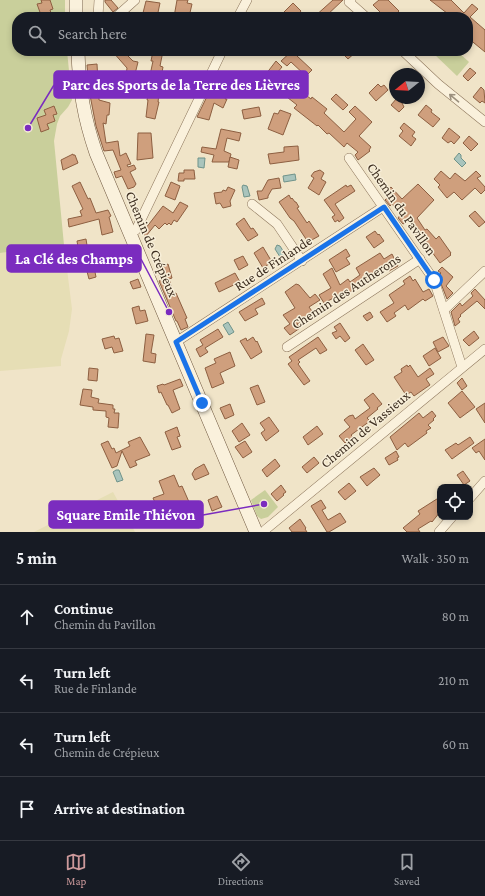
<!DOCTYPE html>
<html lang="en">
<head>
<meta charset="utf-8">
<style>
	:root { --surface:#171b24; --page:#242831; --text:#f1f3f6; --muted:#9ea1a6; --line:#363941; --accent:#cc999b }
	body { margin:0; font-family:"Crimson Pro",serif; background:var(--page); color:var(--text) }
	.controls { position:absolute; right:12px; bottom:12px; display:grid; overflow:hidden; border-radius:8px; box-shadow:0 2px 6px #0003 }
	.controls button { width:36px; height:36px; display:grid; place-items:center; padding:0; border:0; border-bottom:1px solid var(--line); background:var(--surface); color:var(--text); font:20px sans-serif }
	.compass { position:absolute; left:389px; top:68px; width:36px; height:36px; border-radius:50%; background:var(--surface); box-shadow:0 2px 6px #0003; rotate:252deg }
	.stop { position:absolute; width:12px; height:12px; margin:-9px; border:3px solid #1a73e8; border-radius:50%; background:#fff }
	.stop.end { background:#1a73e8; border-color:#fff; box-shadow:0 1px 4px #0008 }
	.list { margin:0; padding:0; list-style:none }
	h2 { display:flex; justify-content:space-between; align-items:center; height:52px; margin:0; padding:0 16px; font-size:17px }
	h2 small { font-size:13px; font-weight:400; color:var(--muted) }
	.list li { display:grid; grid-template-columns:26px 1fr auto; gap:12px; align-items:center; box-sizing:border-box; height:64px; padding:0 16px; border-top:1px solid var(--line) }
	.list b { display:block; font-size:15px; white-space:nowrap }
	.list p { margin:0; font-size:13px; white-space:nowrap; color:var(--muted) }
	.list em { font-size:13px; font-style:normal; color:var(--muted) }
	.icon { flex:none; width:22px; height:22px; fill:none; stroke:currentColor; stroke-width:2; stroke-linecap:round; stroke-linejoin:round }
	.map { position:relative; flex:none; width:485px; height:532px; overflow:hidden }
	.search { position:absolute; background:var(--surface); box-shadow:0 2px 6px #0003; left:12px; right:12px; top:12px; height:44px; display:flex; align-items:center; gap:10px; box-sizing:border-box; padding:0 14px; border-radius:16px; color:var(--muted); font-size:15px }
	.sheet { height:308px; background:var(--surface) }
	nav { display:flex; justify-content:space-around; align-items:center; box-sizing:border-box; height:56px; border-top:1px solid var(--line); background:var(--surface); font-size:11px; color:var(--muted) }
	nav a { display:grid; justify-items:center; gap:2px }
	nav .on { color:var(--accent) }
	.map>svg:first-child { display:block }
	.farmland { fill:#e6deb5 }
	.green { fill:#c9cf9b }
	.water { fill:#a9c4bc; stroke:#6f938a }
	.building { fill:#cf9f7d; stroke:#8d5f41 }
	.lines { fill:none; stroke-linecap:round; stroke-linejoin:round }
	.street-casing { stroke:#8d765c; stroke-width:10 }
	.secondary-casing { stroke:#6f573f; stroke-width:14 }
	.street { stroke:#faf1dc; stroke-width:9 }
	.secondary { stroke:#faf1dc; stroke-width:13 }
	.oneway { stroke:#9c907e }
	.route { stroke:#1a73e8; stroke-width:5 }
	.labels { text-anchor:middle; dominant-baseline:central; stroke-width:3; stroke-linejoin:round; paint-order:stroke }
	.street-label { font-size:14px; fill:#3d2e20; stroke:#f7eed8 }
	.leader { fill:none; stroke:#7b2cbf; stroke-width:1.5 }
	.callout-dot { fill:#7b2cbf; stroke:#f7eed8; stroke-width:1.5 }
	.callout { fill:#7b2cbf; stroke:#7b2cbf; stroke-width:1.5 }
	.callout-label { font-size:15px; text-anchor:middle; font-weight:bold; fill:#fff }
</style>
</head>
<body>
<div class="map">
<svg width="485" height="532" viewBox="0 0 485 532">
	<rect width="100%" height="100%" fill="#f0e4c8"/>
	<g class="farmland">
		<polygon points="64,245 72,309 69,331 61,359 61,366 0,371 0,253"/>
		<polygon points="113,492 135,532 34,532"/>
	</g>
	<g class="green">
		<polygon points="0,0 65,0 65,17 17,17 17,51 67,51 72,100 68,107 60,116 57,124 54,141 64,245 0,253"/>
		<polygon points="435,51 457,51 469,62 457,76 433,53"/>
		<polygon points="265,490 278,507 268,517 261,519 257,516 251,500"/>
	</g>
	<g class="water">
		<polygon points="459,153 461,155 461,158 466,163 462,167 454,159"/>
		<polygon points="198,158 205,158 204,168 198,167"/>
		<polygon points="295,174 296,180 284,182 283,176"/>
		<polygon points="243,185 247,186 250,196 244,197 242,187"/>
		<polygon points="277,245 280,246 287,257 282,260 275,249"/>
		<polygon points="228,322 234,332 229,335 223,325"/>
		<polygon points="116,470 119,470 123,480 117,482 113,472"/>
	</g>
	<g class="building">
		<polygon points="41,0 50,0 53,9 50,10 51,13 45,16 44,14 41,15 37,4 42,3"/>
		<polygon points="105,0 111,0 118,8 113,12 105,2"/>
		<polygon points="177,0 188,0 187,3 192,4 189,17 174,17"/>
		<polygon points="333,0 343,0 325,17 314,17"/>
		<polygon points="379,0 388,0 399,11 393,17 385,17 373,5"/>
		<polygon points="430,0 451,0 464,13 472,4 478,9 470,17 485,30 485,52 468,38 468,17 452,17"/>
		<polygon points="146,1 160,3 157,17 142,17"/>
		<polygon points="293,3 301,11 296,17 288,17 283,13"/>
		<polygon points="112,51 123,51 133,61 138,62 134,78 126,76 127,68"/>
		<polygon points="153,51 163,51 160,66 163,67 160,83 162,83 159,94 158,102 159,102 155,119 146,117 148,100 147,100 151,81 149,80 153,61 151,61"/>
		<polygon points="292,51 303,51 297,56 312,70 306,76 291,62 287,66 281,61"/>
		<polygon points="340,51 357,51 348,59"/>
		<polygon points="276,61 282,67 272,79 266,74"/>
		<polygon points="97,64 99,100 110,103 109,115 107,115 106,124 103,123 106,143 118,141 120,156 126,153 131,164 127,165 128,167 134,165 136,169 130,172 136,184 134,187 128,189 122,176 116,178 114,172 121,170 113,150 104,151 96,126 89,90 87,65"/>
		<polygon points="470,68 476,73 468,81 463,76"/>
		<polygon points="219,72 230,75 226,82 232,85 225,99 227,99 223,108 214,103 209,120 197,117"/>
		<polygon points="279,78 292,88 294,86 311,99 312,97 327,109 324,113 344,132 356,119 349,112 355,106 372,122 359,136 371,147 369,150 370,151 358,160 355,155 358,152 347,143 344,147 329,133 327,134 318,125 317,126 294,108 297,105 273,86"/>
		<polygon points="378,84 381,87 384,85 388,90 376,101 369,93"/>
		<polygon points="481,87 484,90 485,103 482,101 480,103 473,97"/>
		<polygon points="336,94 348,105 343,110 331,99"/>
		<polygon points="397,98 407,98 402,103 404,107 399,112 391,105"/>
		<polygon points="426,105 432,110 431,112 440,119 433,127 418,115"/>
		<polygon points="54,106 57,114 53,115 55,121 47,124 49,129 41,132 37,118 46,115 44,110"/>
		<polygon points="259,107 261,116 244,119 242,110"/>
		<polygon points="280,110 291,114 283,135 268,129 274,113 278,114"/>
		<polygon points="404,123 415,132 412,136 416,139 411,146 399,136 403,131 400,128"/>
		<polygon points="449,128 460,137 454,144 451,141 448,143 442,138"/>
		<polygon points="221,129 241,133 239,141 227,138 224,151 231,154 229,162 212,162 214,155 201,152 202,147 216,149"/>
		<polygon points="138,133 151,133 153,158 137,160"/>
		<polygon points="469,136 478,144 471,151 463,143"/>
		<polygon points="298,146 299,160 270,164 268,154 284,152 284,147"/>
		<polygon points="73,154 73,155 75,155 78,163 63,170 61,160"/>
		<polygon points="230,157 239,160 237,169 228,167"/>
		<polygon points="184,170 194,170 195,179 184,179 184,181 178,181 179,173 184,173"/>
		<polygon points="320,170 324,173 321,179 326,182 319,195 308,188 314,178 311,176 314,172"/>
		<polygon points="441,171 450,179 455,173 465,181 476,171 481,176 477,178 485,187 485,190 481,194 475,188 462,200 454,192 447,198 438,187 440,185 434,179"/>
		<polygon points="279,178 281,188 272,189 268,196 268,198 259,200 257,191 262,191 268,180"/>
		<polygon points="80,182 88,199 90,198 96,213 108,210 111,216 109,217 113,232 102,235 99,219 69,227 68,219 82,216 80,211 83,209 72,186"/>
		<polygon points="171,182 180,186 175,200 165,196"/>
		<polygon points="418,184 434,200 417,218 425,230 427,229 436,239 439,236 451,253 450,254 451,255 440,263 424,241 422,243 415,233 419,229 410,220 403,224 398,218 401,214 392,204 390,206 385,200 388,197 384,193 391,187 402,199"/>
		<polygon points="346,185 347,187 351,185 355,191 335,204 344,218 339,222 338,220 335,222 332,217 335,215 324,200"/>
		<polygon points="228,187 235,190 230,201 231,206 223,208 220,203 216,204 214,193 222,192 223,190 226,191"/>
		<polygon points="289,195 291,199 292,198 295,202 296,202 299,207 297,208 307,223 309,221 319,236 308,242 294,221 290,218 279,202"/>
		<polygon points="180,202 188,206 177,222 174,220 171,225 169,223 167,225 165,223 159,229 155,225 146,236 142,233 163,206 173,213"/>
		<polygon points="475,211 485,222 479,227 469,216"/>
		<polygon points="244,218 251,229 253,228 258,235 248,241 236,224"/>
		<polygon points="375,231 378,235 379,234 384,241 374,248 366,237"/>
		<polygon points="86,239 89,258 76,261 75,254 79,253 77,241"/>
		<polygon points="263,247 272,262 263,268 254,253"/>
		<polygon points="346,249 350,256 346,258 350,264 336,272 329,260"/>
		<polygon points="380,253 384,259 392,254 398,266 389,271 388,269 385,271 383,268 372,276 373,277 349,293 348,292 344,295 343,293 324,303 319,295 331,288 323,274 332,268 340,285 348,279 350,282 360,275 356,268"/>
		<polygon points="243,256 248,265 239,270 234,260"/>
		<polygon points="93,262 96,277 89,279 85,264"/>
		<polygon points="168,264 172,278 169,279 174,294 176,293 187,318 185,319 188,327 181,330 177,321 176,321 159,281 161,280 157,269"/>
		<polygon points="442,267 453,277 446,286 453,293 447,299 438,276 441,273 438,271"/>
		<polygon points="235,273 240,282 219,292 215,283"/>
		<polygon points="410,276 413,281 415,279 423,292 429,289 433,296 425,301 423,299 408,310 405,305 394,313 396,316 387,322 380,312 394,303 389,295 405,284 403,281"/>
		<polygon points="138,279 141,287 133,289 130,282"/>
		<polygon points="296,284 299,285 310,298 315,294 320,300 309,307 314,314 297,324 300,328 290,335 284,328 290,324 283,315 295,308 285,292"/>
		<polygon points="475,289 485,300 485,309 477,301 460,315 461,316 458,319 460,322 455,326 451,312 460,303 462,306 473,296 471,293"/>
		<polygon points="262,298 265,304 255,309 258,314 245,321 239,312"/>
		<polygon points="139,306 140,311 145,310 148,321 136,324 132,308"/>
		<polygon points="370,312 373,317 367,321 363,316"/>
		<polygon points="340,323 350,338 345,342 340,336 336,339 332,333 337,331 334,327"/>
		<polygon points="218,329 223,337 205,348 208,352 200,357 196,349 203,345 200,340"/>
		<polygon points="474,331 479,338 469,346 463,340"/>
		<polygon points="146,334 154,335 151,353 156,354 155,363 143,361"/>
		<polygon points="114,336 115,339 119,338 123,351 114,353 112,347 105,349 102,339"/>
		<polygon points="253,337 256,342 257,341 262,352 251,359 240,341 246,338 247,341"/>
		<polygon points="318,337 327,350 320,354 316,348 298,360 300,362 298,364 310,381 304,385 288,364 292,361 289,357"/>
		<polygon points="443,337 449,346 438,352 433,342"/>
		<polygon points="363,344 374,360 366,365 355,350"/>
		<polygon points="435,348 441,358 429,366 423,356"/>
		<polygon points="230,352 235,366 220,373 224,383 212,388 205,368 216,363 214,359"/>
		<polygon points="407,365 408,367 410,365 418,377 430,368 434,374 426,379 430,385 414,396 411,392 406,395 394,377 402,372 401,369"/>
		<polygon points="89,368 98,369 97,381 88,380"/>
		<polygon points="462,378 467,386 462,390 457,383"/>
		<polygon points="180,379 183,386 173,390 180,409 172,413 168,405 167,405 161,392 159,393 157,386 163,384 164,385"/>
		<polygon points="258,385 265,402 257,405 250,388"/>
		<polygon points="83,389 92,390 91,397 99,399 98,403 113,405 113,409 115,409 114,413 119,413 118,428 108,427 109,418 106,417 106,411 93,410 93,407 80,405"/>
		<polygon points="462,391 475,407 460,418 448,403"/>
		<polygon points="373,393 382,404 377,408 378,409 367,418 370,421 351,435 353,437 345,443 339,436 350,427 344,420 349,416 353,415 355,419 370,408 364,400"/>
		<polygon points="485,403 485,423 476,409"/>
		<polygon points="230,404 234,415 225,419 220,408"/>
		<polygon points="432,411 436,416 433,419 434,420 428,425 431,428 426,431 427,433 408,447 405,443 397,450 390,437 419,413 423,418"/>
		<polygon points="269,417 279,431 266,441 261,433 265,430 260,423"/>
		<polygon points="242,423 250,435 239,442 232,431"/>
		<polygon points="317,426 323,434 308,445 303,437"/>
		<polygon points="177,427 180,436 177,437 181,447 172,450 165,432"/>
		<polygon points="140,437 150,455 135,461 137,465 130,468 122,451 117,466 112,468 101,444 108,441 112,449 114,448 116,453 130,446 128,442"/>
		<polygon points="470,437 474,443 452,459 445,450 456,443 458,445"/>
		<polygon points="485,439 485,460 479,451 476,453 472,448"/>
		<polygon points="245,441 252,452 243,458 235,447"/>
		<polygon points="396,451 399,457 397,458 398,460 389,465 385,458"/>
		<polygon points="314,457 319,463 307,473 302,467"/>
		<polygon points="275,459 280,466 267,477 262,470"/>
		<polygon points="204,464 209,474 195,480 192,474 195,469"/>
		<polygon points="374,468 380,475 367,486 360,477"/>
		<polygon points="463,471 470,481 464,485 457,475"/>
		<polygon points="174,475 179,487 182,486 189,502 167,511 164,504 157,507 153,498 164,494 159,481"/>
		<polygon points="349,483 356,491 345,500 338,492"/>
		<polygon points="281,485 286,492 283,494 284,495 277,501 271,494"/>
		<polygon points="217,496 222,507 212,511 208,500"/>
		<polygon points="440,497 440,512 432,522 431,521 418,529 420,532 407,532 403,528 420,514 418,511"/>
		<polygon points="321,500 326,508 322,510 328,520 340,513 346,522 329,532 327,532 311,506"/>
		<polygon points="300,519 306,528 305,529 307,532 292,532 289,528"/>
	</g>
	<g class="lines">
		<defs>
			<g id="street">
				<polyline points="351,0 349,2 366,17"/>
				<polyline points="98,17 99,0"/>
				<polyline points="116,17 135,0"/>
				<polyline points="238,17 247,0"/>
				<polyline points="403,51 438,84 485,122"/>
				<polyline points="349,158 434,280 462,367"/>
				<polyline points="252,204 277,224 302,261"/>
				<polyline points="130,232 136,230 222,51"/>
				<polyline points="444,310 485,271"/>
				<polyline points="176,342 383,207"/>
				<polyline points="287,347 420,259"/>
				<polyline points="470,498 485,481"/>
				<polyline points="264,532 265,530 485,349"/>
				<polyline points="439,532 452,517"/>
			</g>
			<g id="secondary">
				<polyline points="76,0 76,17"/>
				<path d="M78 51C79 89 84 118 96 153L256 532"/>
			</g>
		</defs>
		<use href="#street" class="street-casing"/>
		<use href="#secondary" class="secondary-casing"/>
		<use href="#street" class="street"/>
		<use href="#secondary" class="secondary"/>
	</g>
	<defs><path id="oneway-shaft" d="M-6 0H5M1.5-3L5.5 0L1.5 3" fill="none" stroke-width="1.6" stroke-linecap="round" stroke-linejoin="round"/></defs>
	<use class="oneway" href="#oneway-shaft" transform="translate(454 98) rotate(-140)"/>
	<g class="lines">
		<polyline class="route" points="202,403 176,342 384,207 434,280"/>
	</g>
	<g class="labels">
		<g class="street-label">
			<text transform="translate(402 209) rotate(55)">Chemin du Pavillon</text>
			<text transform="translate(152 244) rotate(67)">Chemin de Crépieux</text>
			<text transform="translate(273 263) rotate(-33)">Rue de Finlande</text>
			<text transform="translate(346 291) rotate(-33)">Chemin des Autherons</text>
			<text transform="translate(365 429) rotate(-40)">Chemin de Vassieux</text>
		</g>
	</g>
	<path class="leader" d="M28 128L54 85M169 312L141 259M264 504L203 515"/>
	<g class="callout-dot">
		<circle cx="28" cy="128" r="4"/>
		<circle cx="169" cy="312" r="4"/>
		<circle cx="264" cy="504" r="4"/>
	</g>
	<g class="callout">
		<rect x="54" y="71" width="254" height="27" rx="4"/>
		<rect x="7" y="245" width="134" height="27" rx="4"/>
		<rect x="49" y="501" width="154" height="27" rx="4"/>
	</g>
	<g class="callout-label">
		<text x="181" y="90">Parc des Sports de la Terre des Lièvres</text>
		<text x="74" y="264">La Clé des Champs</text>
		<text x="126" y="520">Square Emile Thiévon</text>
	</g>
</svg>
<div class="controls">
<button><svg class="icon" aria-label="locate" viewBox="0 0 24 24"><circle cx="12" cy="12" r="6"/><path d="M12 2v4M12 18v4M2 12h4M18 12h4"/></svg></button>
</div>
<svg class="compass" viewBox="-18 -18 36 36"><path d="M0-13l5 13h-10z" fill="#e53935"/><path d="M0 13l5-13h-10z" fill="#9ea1a6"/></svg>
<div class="stop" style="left:434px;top:280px"></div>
<div class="stop end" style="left:202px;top:403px"></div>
<div class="search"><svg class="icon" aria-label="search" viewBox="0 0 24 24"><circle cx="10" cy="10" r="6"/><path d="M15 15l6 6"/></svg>Search here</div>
</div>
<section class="sheet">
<h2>5 min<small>Walk · 350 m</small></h2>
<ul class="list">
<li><svg class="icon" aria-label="ahead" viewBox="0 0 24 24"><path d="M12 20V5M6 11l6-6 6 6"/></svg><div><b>Continue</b><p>Chemin du Pavillon</p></div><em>80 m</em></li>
<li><svg class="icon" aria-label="left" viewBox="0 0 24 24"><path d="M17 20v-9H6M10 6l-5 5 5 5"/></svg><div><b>Turn left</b><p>Rue de Finlande</p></div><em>210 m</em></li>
<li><svg class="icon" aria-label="left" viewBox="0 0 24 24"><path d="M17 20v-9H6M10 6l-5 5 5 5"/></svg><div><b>Turn left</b><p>Chemin de Crépieux</p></div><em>60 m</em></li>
<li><svg class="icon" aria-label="arrive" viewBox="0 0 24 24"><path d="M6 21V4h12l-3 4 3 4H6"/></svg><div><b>Arrive at destination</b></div></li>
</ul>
</section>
<nav>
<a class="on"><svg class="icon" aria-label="map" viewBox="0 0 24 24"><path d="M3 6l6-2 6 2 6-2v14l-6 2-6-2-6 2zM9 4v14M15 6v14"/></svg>Map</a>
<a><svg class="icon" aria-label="directions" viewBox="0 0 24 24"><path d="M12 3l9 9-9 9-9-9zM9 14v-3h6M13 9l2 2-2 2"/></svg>Directions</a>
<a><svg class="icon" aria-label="saved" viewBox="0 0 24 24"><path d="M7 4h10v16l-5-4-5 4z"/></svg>Saved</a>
</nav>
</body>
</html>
